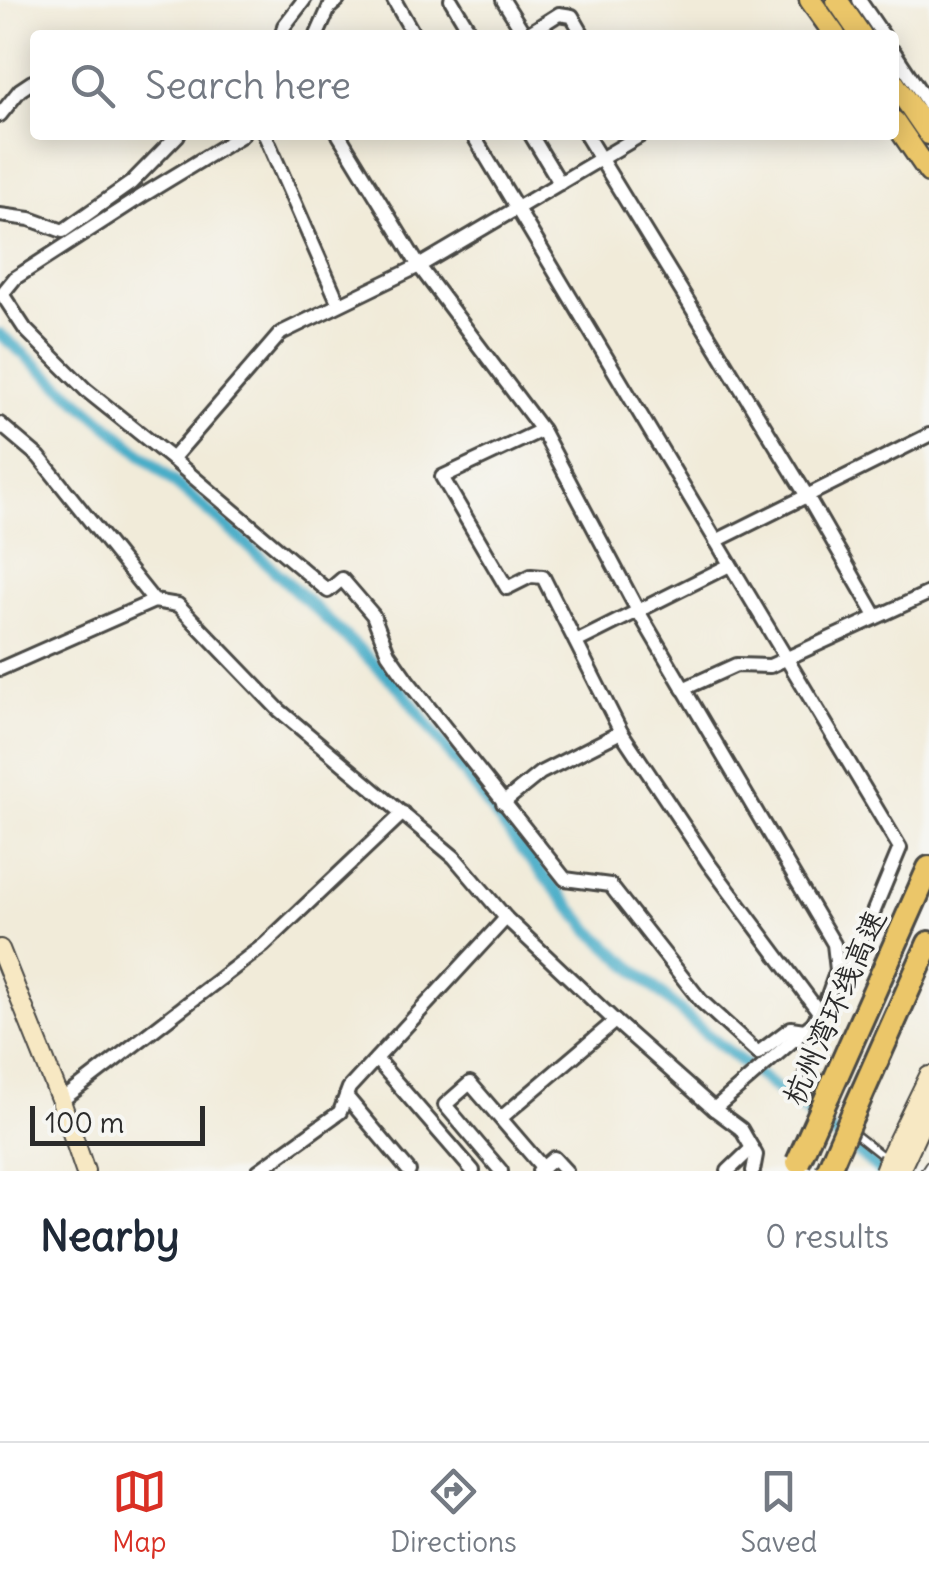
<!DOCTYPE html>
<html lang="en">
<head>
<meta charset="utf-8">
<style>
	:root { --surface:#fff; --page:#f6f6f7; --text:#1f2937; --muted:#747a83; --line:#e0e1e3; --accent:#d93025 }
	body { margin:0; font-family:Delius,"LXGW WenKai TC",sans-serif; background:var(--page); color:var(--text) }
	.scale { position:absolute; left:30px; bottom:25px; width:175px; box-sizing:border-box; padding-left:10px; border:5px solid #2b2b2b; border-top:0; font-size:28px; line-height:35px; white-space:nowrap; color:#2b2b2b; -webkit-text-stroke:8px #f6f6f2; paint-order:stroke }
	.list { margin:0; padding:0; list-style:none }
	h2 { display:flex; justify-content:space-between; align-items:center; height:130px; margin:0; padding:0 40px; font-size:42px }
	h2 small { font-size:32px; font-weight:400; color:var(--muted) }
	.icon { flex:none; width:55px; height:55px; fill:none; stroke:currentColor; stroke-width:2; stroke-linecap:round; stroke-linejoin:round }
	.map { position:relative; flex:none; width:929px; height:1171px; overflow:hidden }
	.search { position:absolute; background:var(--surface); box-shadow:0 5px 25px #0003; left:30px; right:30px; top:30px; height:110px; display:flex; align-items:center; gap:25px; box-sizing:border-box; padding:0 35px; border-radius:10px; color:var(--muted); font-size:38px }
	.sheet { height:270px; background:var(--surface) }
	nav { display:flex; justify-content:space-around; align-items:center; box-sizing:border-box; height:140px; border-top:2px solid var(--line); background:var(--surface); font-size:28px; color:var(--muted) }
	nav a { display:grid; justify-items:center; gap:5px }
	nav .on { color:var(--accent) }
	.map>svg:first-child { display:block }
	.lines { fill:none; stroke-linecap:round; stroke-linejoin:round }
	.canal { stroke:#48adc8; stroke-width:12 }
	.lane-casing { stroke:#494845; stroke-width:11 }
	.street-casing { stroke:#494845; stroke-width:18 }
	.secondary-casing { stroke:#494845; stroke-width:22 }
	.primary-casing { stroke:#494845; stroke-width:25 }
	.highway-casing { stroke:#494845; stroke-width:28 }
	.lane { stroke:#fff; stroke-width:6 }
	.street { stroke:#fff; stroke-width:12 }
	.secondary { stroke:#f7e8c3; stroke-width:18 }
	.primary { stroke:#ebc669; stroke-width:20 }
	.highway { stroke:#ebc669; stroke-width:22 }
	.secondary-bridge-casing { stroke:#494845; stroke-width:22; stroke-linecap:butt }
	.highway-bridge-casing { stroke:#494845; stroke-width:28; stroke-linecap:butt }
	.secondary-bridge { stroke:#f7e8c3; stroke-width:18 }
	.highway-bridge { stroke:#ebc669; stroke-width:22 }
	.labels { text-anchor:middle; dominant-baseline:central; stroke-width:8; stroke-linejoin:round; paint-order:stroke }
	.street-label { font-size:30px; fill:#2b2b2b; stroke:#f6f6f2 }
</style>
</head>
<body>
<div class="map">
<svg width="929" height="1171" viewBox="0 0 929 1171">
	<rect width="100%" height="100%" fill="#f6f6f2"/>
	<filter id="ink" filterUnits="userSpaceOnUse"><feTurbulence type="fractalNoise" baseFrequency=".01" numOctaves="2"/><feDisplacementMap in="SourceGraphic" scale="20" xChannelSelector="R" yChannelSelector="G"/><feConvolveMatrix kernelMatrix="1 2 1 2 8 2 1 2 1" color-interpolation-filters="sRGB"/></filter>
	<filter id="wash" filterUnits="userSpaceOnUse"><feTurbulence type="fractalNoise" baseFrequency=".0048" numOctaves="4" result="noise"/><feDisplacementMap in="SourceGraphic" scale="40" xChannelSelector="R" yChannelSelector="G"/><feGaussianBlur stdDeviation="2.25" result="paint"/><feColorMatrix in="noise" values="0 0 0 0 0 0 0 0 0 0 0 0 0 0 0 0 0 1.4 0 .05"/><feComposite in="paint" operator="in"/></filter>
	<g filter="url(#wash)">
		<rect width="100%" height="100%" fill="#f1ebd9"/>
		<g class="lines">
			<polyline class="canal" points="0,334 242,540 400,688 521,849 591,931 704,1032 881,1171"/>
		</g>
	</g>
	<g filter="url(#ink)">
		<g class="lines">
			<defs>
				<g id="lane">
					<polyline points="795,1039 809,1053 801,1078 810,1098 817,1104"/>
					<polyline points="851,1131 884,1157"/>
					<polyline points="925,1171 929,1165"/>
				</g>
				<g id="street">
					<polyline points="394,0 414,35"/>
					<polyline points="451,0 472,35"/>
					<polyline points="503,0 525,35"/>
					<polyline points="859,0 883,35"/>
					<polyline points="282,35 284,26 304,0"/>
					<polyline points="317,35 329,8 338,0"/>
					<polyline points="526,35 559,14 572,16 583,35"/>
					<polyline points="894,52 929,105"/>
					<polyline points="0,115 20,90 32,82"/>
					<polyline points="242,135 145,194 15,278 2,294 25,329 86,390 172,459 328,591 342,579 373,615 388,653 407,680 565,879 610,885 701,1001 758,1053 791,1028 804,1030"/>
					<polyline points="265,135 339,304"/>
					<polyline points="339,135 419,266 542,430 638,611 834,944 837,970 826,1001 813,1023 714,1109"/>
					<polyline points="473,135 900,848 850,968 837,970"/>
					<polyline points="531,135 560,183"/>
					<polyline points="586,135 807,496 876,616"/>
					<polyline points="0,215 30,219 63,231 131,183 178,135"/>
					<polyline points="0,424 39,457 154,601"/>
					<polyline points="542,430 442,477 507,588 531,576 543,577 621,732 709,864 819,1012"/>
					<polyline points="172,459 281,333 419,266 641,135"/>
					<polyline points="716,541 929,435"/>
					<polyline points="576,642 730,565"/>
					<polyline points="0,669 154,601 178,605 279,710 454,857 506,918 615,1021 714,1109 741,1129 756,1155 753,1171"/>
					<polyline points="683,689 736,665 770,666 929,593"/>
					<polyline points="503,803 540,773 621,732"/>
					<polyline points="376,1059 473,1171"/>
					<polyline points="346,1096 409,1171"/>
					<polyline points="61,1101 264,945 403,813"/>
					<polyline points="501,1118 615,1021"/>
					<polyline points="258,1171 340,1112 349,1088 506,918"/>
					<polyline points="501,1171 445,1105 470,1083 543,1168"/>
					<polyline points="539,1171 554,1158 566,1171"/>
					<polyline points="728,1171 752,1148"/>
				</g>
				<g id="secondary">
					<polyline points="0,949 61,1101 85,1171"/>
					<polyline points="889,1158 929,1076"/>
					<polyline points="901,1168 929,1108"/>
				</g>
				<g id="primary">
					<polyline points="810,0 835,35"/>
					<polyline points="837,0 861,35"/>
					<polyline points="894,83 929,134"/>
					<polyline points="894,121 929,172"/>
				</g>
				<g id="highway">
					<polyline points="828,1095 929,868"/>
					<polyline points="852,1116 929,943"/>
				</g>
			</defs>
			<use href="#lane" class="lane-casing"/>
			<use href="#street" class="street-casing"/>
			<use href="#secondary" class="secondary-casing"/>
			<use href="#primary" class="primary-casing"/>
			<use href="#highway" class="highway-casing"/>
			<use href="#lane" class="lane"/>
			<use href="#street" class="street"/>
			<use href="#secondary" class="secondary"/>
			<use href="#primary" class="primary"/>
			<use href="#highway" class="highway"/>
			<defs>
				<g id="secondary-bridge">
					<polyline points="884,1171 889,1158"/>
					<polyline points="900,1171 901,1168"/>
				</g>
				<g id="highway-bridge">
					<polyline points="798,1162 828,1095"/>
					<polyline points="828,1171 852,1116"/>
				</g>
			</defs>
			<use href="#secondary-bridge" class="secondary-bridge-casing"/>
			<use href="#highway-bridge" class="highway-bridge-casing"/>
			<use href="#secondary-bridge" class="secondary-bridge"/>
			<use href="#highway-bridge" class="highway-bridge"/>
		</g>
	</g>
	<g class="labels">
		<g class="street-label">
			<text transform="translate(834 1007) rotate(-66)">杭州湾环线高速</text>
		</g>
	</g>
</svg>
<div class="scale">100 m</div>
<div class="search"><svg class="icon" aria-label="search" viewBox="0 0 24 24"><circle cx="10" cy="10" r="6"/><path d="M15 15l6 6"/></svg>Search here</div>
</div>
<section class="sheet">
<h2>Nearby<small>0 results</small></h2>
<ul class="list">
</ul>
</section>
<nav>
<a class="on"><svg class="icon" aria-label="map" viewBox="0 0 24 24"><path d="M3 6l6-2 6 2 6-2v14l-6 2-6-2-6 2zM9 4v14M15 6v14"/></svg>Map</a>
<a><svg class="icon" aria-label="directions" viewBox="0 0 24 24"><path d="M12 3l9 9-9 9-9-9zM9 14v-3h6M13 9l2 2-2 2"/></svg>Directions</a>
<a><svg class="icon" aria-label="saved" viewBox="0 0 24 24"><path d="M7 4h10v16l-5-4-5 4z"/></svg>Saved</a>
</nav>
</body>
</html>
